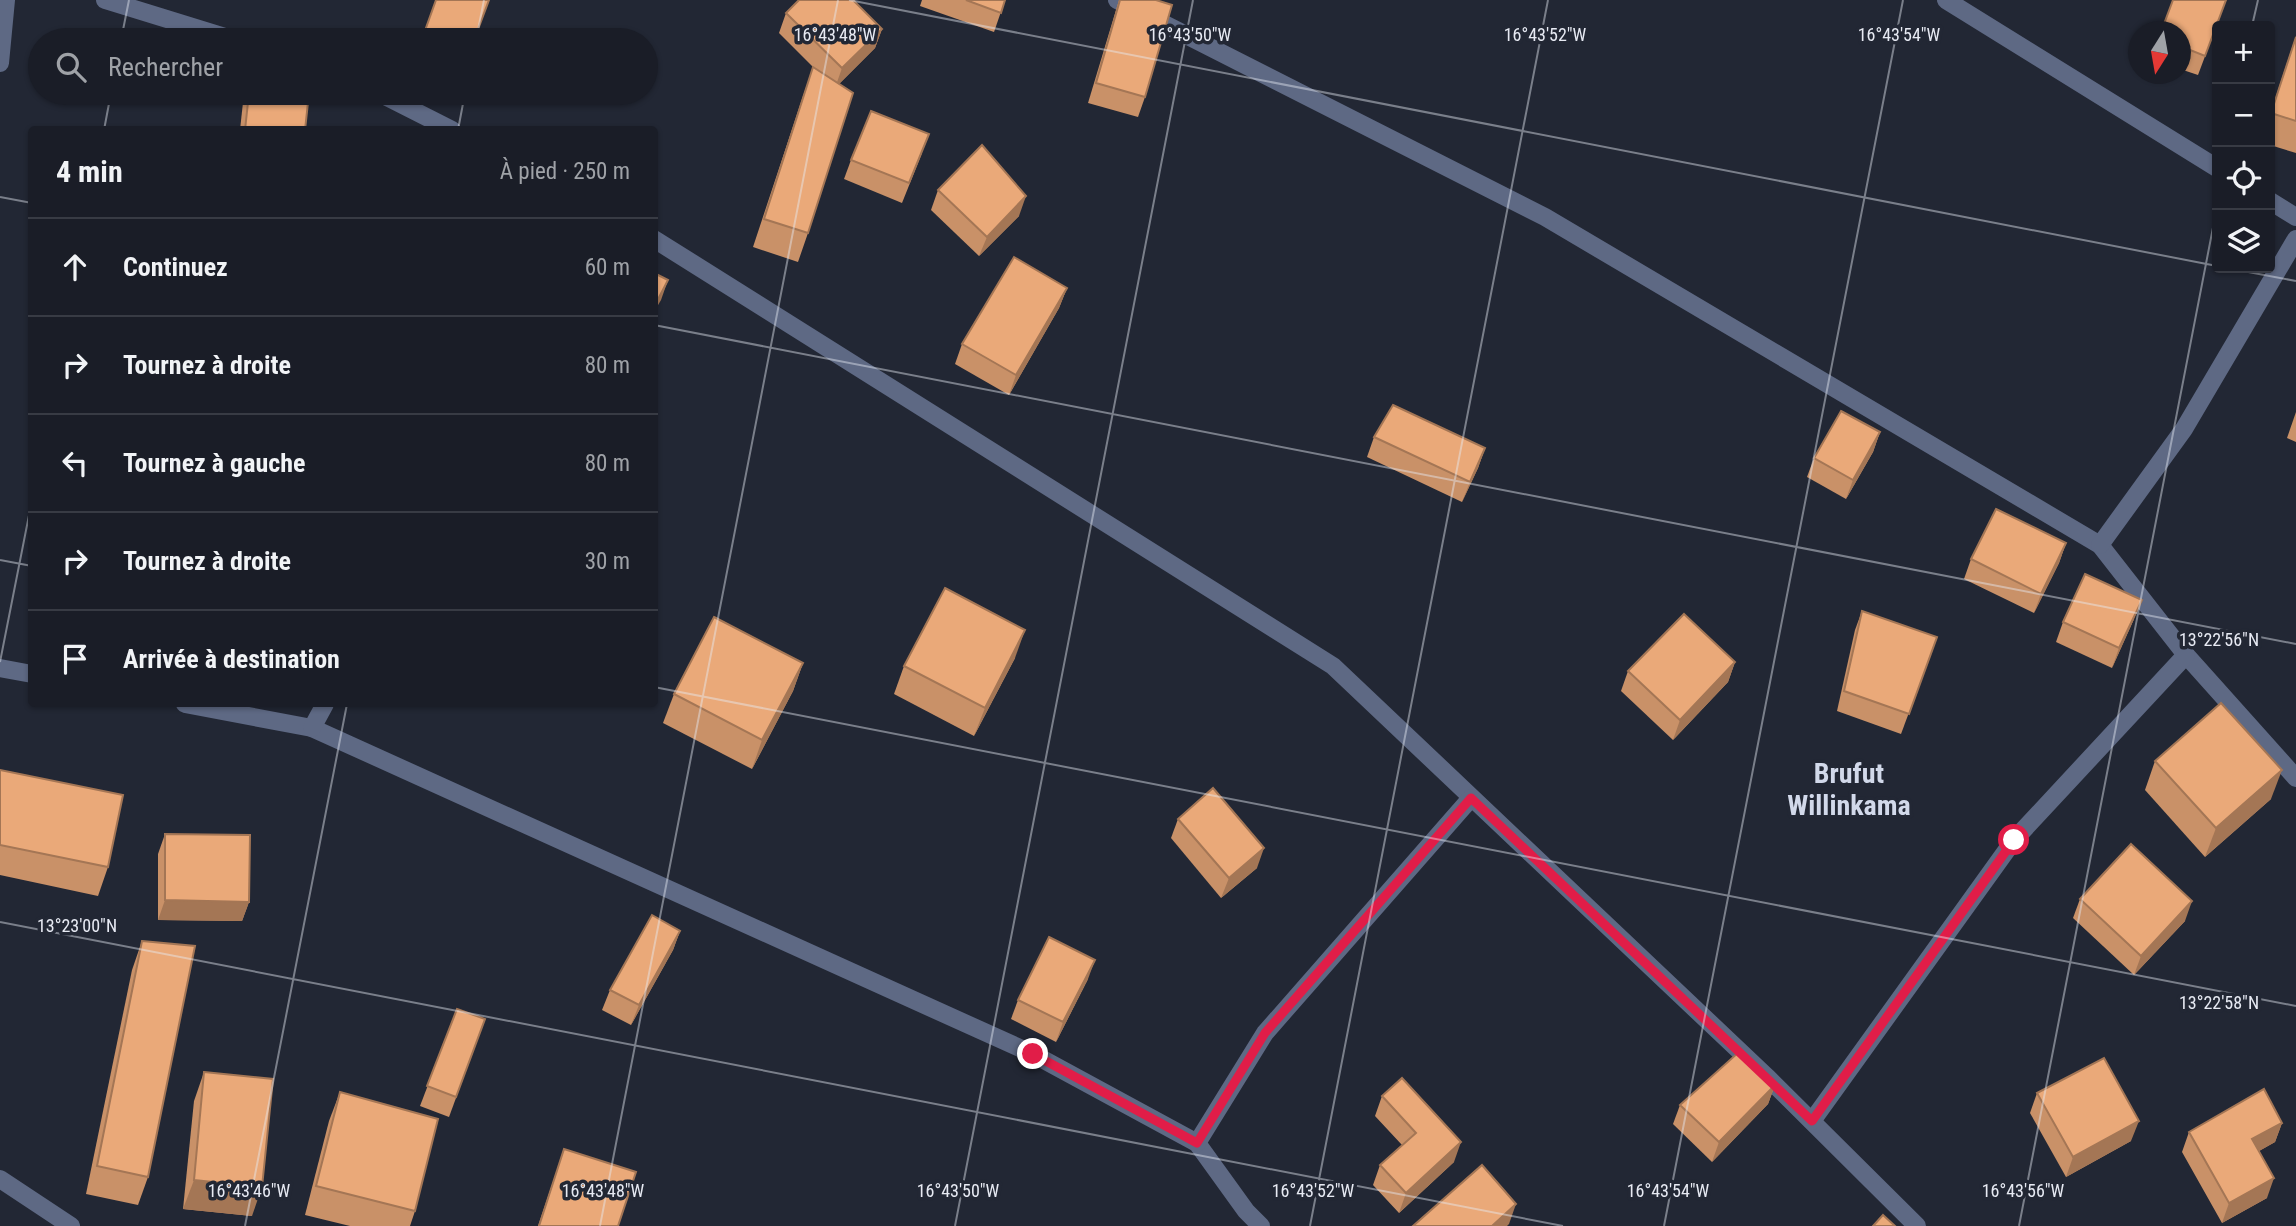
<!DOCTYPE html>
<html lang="fr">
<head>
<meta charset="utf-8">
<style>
	:root { --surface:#1a1d27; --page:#272a33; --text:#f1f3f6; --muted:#9fa2a7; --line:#383b44 }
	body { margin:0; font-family:"Roboto Condensed",sans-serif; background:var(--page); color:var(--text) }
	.controls { position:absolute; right:21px; top:21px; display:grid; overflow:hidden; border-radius:7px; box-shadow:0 2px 5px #0004 }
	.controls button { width:63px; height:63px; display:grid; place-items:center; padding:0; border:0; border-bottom:2px solid var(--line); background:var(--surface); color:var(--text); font:35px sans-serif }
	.compass { position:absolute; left:2128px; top:21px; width:63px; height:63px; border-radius:50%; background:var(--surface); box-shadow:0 2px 5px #0004; rotate:191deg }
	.stop { position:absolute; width:21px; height:21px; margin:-16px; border:5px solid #e11d48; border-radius:50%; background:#fff }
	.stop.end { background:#e11d48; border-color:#fff; box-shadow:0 2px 7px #0008 }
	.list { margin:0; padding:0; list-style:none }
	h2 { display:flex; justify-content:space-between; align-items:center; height:91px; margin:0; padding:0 28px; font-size:30px }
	h2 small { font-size:23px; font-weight:400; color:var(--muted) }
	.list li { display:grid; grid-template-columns:46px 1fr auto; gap:21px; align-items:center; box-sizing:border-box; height:98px; padding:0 28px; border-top:2px solid var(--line) }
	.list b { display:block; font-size:26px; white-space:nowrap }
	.list em { font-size:23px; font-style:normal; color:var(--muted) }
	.icon { flex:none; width:38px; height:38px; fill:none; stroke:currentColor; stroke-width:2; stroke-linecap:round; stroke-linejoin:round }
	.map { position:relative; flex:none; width:2296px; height:1226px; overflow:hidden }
	.search { position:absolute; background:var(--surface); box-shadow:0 2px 5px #0004; left:28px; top:28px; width:630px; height:77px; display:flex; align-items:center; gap:18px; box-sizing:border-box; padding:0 24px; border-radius:38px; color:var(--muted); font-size:26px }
	.panel { position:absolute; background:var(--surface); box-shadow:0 2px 5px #0004; left:28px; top:126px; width:630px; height:581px; border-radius:7px }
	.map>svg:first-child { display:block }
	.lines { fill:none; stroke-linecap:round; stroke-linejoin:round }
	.street { stroke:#5e6984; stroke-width:18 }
	.wall { fill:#c99168 }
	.shaded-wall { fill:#a47655 }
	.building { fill:#eaa979; stroke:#a47655; stroke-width:2 }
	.route { stroke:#e11d48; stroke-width:9 }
	.ticks { fill:none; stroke:#e7eaf3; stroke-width:2; stroke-opacity:0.45 }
	.labels { text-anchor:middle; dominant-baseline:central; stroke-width:7; stroke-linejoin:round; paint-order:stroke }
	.district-label { font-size:28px; font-weight:bold; fill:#d2d9ea; stroke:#222734 }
	.ticks-label { font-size:18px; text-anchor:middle; fill:#e7eaf3; stroke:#222734; stroke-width:7; stroke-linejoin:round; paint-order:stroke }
</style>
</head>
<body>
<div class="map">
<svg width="2296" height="1226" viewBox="0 0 2296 1226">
	<rect width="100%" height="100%" fill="#222734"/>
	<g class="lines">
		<g class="street">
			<polyline points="105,0 235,40"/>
			<polyline points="1117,0 1545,217 2100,545 2186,655 2296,778"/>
			<polyline points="1946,0 2217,168"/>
			<polyline points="0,63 6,0"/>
			<polyline points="379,93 452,130"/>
			<polyline points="2270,201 2296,217"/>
			<polyline points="654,239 1333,666 1767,1077 1917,1226"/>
			<polyline points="2100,545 2184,429 2296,239"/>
			<polyline points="0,668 32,674"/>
			<polyline points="185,704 312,728 1033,1054 1197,1143 1246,1211 1261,1226"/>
			<polyline points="312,728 325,704"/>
			<polyline points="1812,1121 2014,840 2186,655"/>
			<polyline points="1197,1143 1265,1033 1471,798"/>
			<polyline points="0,1179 71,1226"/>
		</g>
	</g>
	<g class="wall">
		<polygon points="922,0 1005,0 994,32 920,6"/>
		<polygon points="1119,0 1156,0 1145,97 1138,117 1088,103"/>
		<polygon points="2226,0 2198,75 2180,69 2180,32"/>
		<polygon points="786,13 882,29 875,48 839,84 808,233 798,262 753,247 803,96 813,67 814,68 779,33"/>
		<polygon points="2296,36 2296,153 2270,145 2270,114"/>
		<polygon points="244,93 309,93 305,130 240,130"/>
		<polygon points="922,153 902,203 844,179 851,160"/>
		<polygon points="938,190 1019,216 979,256 931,210"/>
		<polygon points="1067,288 1059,308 1009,395 955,364 962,344"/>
		<polygon points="2296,412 2296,442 2287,438"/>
		<polygon points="1880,432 1873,452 1846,499 1807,477 1814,458"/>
		<polygon points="1374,437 1485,448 1478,468 1462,502 1367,457"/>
		<polygon points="2066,543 2059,563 2034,613 1964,579 1971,559"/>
		<polygon points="1862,611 1937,637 1901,734 1837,711 1855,630"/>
		<polygon points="2134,619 2112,668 2056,642 2063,622"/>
		<polygon points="1015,658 974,736 894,694 904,666"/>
		<polygon points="1735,662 1728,682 1673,740 1621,691 1628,671"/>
		<polygon points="803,663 793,691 752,769 663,723 674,694"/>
		<polygon points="2155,761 2271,799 2205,857 2145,790"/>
		<polygon points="0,770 108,867 98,896 0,875"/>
		<polygon points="1178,819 1257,868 1221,898 1171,838"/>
		<polygon points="165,834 249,902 242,921 158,920 158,854"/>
		<polygon points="2080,899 2185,921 2134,975 2073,918"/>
		<polygon points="680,931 673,950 631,1025 602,1010 610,990"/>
		<polygon points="142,941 148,1177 138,1205 86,1194 132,970"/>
		<polygon points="1088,979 1056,1042 1011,1019 1018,1000"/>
		<polygon points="457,1009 485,1019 449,1117 420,1106"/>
		<polygon points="204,1072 252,1216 183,1209 194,1101"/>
		<polygon points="1775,1085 1768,1104 1712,1162 1673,1124 1680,1105"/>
		<polygon points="340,1092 415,1211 410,1226 350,1226 305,1215 329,1121"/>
		<polygon points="2037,1093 2131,1141 2066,1177 2030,1113"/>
		<polygon points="1382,1096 1454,1162 1399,1213 1373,1185 1380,1165 1402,1145 1375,1116"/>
		<polygon points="2282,1123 2275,1142 2259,1151 2267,1198 2222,1223 2182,1152 2189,1132"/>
		<polygon points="564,1149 618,1226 538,1226"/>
	</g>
	<g class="shaded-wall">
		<polygon points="882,29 875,48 835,88 842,68"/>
		<polygon points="1026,196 1019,216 979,256 987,237"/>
		<polygon points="668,280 661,300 654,312 654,307"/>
		<polygon points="1067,288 1059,308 1009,395 1016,375"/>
		<polygon points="1880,432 1873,452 1846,499 1853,480"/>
		<polygon points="1485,448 1478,468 1462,502 1470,482"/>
		<polygon points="2066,543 2059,563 2034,613 2041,594"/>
		<polygon points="2142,600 2134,619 2112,668 2119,648"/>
		<polygon points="1025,630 1015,658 974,736 985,708"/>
		<polygon points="1735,662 1728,682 1673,740 1680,720"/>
		<polygon points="803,663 793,691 752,769 762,740"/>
		<polygon points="2282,770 2271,799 2205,857 2216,828"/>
		<polygon points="1264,848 1257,868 1221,898 1229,878"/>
		<polygon points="165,900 249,902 242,921 158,920"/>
		<polygon points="2192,901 2185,921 2134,975 2141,956"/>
		<polygon points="680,931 673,950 631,1025 639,1005"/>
		<polygon points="1095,960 1088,979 1056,1042 1063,1022"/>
		<polygon points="1775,1085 1768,1104 1712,1162 1719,1142"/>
		<polygon points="2139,1121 2131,1141 2066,1177 2073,1157"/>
		<polygon points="2282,1123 2275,1142 2245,1159 2252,1139"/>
		<polygon points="1461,1142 1454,1162 1399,1213 1406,1193"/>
		<polygon points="2274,1178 2267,1198 2222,1223 2229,1203"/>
		<polygon points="194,1180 262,1187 252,1216 183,1209"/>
		<polygon points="1516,1204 1509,1224 1507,1226 1492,1226"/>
	</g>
	<g class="building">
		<polygon points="436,0 489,0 474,40 426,40 422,39"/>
		<polygon points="799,0 853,0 882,29 842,68 786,13"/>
		<polygon points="966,0 1005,0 1001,13"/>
		<polygon points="1120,0 1156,0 1172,5 1145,97 1096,83"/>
		<polygon points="2173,0 2226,0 2205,56 2180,46 2180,32 2161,32"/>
		<polygon points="2296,37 2296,121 2271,113"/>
		<polygon points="813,67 853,93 808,233 764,219"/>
		<polygon points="249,93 309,93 305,130 245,130"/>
		<polygon points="871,111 929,134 909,183 851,160"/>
		<polygon points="982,145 1026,196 987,237 938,190"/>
		<polygon points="1014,257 1067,288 1016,375 962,344"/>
		<polygon points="654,273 668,280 654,307"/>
		<polygon points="1393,405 1485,448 1470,482 1374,437"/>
		<polygon points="1841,411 1880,432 1853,480 1814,458"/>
		<polygon points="1996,509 2066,543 2041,594 1971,559"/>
		<polygon points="2085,574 2142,600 2119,648 2063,622"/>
		<polygon points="945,588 1025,630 985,708 904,666"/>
		<polygon points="1862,611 1937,637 1909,714 1844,691"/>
		<polygon points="1684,614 1735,662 1680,720 1628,671"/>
		<polygon points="714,617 803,663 762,740 674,694"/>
		<polygon points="2221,703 2282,770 2216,828 2155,761"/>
		<polygon points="0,770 123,795 108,867 0,845"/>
		<polygon points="1213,788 1264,848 1229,878 1178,819"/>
		<polygon points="165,834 250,835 249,902 165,900"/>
		<polygon points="2131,844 2192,901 2141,956 2080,899"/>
		<polygon points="652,915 680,931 639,1005 610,990"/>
		<polygon points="1049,937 1095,960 1063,1022 1018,1000"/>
		<polygon points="142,941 195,946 148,1177 97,1166"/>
		<polygon points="457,1009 485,1019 456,1097 427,1086"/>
		<polygon points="1740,1051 1775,1085 1719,1142 1680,1105"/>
		<polygon points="2104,1058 2139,1121 2073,1157 2037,1093"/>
		<polygon points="204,1072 273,1079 262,1187 194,1180"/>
		<polygon points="1402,1078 1461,1142 1406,1193 1380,1165 1416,1133 1382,1096"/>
		<polygon points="2264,1089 2282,1123 2252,1139 2274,1178 2229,1203 2189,1132"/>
		<polygon points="340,1092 438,1119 415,1211 316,1186"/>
		<polygon points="564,1149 636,1172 618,1226 539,1226"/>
		<polygon points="1482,1165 1516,1204 1492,1226 1413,1226"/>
		<polygon points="1883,1215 1895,1226 1873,1226"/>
	</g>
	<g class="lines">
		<polyline class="route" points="1033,1054 1197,1143 1265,1033 1471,798 1812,1121 2014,840"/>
	</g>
	<path class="ticks" d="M849 0 2217 266M2252 26 2258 0M121 40 129 0M476 40 484 0M104 130 111 93M458 130 465 93M0 197 32 203M2227 268 2296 281M654 325 2296 644M0 560 32 566M0 662 32 500M654 687 2296 1006M0 922 1563 1226M245 1226 347 704M600 1226 838 0M955 1226 1193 0M1310 1226 1548 0M1664 1226 1903 0M2019 1226 2217 207"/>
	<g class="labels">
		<g class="district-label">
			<text x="1849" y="773">Brufut<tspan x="1849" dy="32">Willinkama</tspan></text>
		</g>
	</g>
	<g class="ticks-label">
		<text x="835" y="41">16°43'48"W</text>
		<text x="1190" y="41">16°43'50"W</text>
		<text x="1545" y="41">16°43'52"W</text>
		<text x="1899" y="41">16°43'54"W</text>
		<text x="2219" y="646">13°22'56"N</text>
		<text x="77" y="932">13°23'00"N</text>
		<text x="2219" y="1009">13°22'58"N</text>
		<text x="249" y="1197">16°43'46"W</text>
		<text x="603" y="1197">16°43'48"W</text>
		<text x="958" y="1197">16°43'50"W</text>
		<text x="1313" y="1197">16°43'52"W</text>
		<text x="1668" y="1197">16°43'54"W</text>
		<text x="2023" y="1197">16°43'56"W</text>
	</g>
</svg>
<div class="controls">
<button>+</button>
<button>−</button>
<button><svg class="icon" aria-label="locate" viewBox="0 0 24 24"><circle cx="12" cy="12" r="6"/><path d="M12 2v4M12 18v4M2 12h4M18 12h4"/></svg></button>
<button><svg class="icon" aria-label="layers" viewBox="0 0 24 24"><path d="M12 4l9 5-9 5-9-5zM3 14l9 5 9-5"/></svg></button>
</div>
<svg class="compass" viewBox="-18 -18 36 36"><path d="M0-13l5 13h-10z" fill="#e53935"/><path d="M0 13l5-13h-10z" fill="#9fa2a7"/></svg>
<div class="stop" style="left:2014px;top:840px"></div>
<div class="stop end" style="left:1033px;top:1054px"></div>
<div class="search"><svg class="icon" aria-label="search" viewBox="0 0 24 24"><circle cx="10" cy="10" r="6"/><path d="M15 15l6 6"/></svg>Rechercher</div>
<section class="panel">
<h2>4 min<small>À pied · 250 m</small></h2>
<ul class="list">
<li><svg class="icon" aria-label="ahead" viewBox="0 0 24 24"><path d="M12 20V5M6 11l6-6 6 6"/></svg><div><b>Continuez</b></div><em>60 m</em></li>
<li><svg class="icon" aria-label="right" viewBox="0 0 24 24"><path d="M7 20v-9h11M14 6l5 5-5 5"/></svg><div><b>Tournez à droite</b></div><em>80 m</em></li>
<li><svg class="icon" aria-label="left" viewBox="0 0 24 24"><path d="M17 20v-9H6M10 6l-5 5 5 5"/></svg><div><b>Tournez à gauche</b></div><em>80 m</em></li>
<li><svg class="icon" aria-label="right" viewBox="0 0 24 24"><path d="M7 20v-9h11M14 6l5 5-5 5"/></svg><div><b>Tournez à droite</b></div><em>30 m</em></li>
<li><svg class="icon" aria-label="arrive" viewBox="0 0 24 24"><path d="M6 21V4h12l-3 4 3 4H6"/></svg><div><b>Arrivée à destination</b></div></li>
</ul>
</section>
</div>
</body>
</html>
